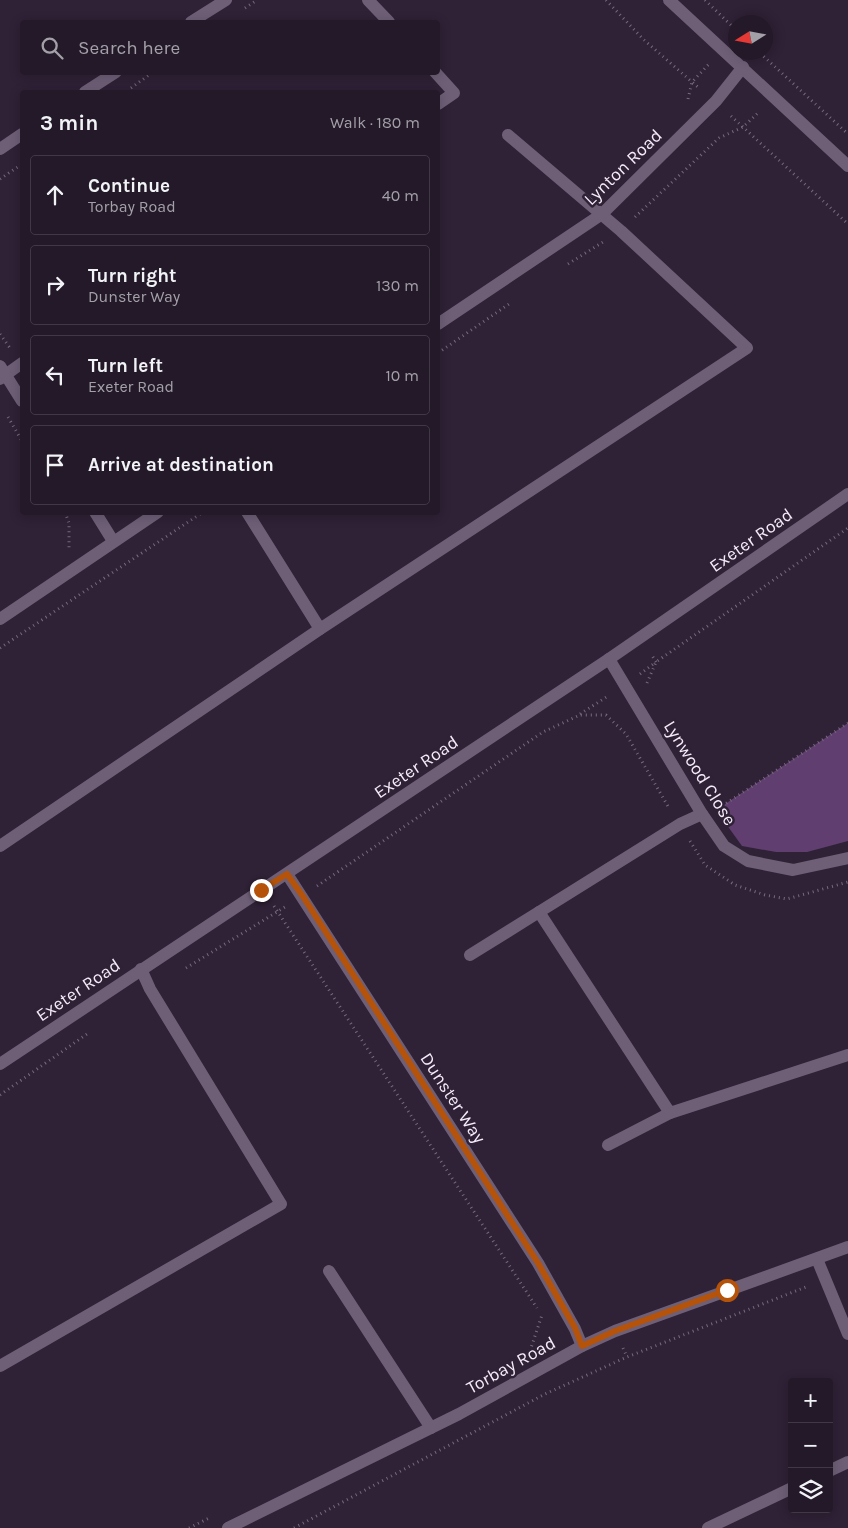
<!DOCTYPE html>
<html lang="en">
<head>
<meta charset="utf-8">
<style>
	:root { --surface:#231928; --page:#2f2634; --text:#f1f3f6; --muted:#a3a0a8; --line:#403845 }
	body { margin:0; font-family:Karla,sans-serif; background:var(--page); color:var(--text) }
	.controls { position:absolute; right:15px; bottom:15px; display:grid; overflow:hidden; border-radius:5px; box-shadow:0 2px 12px #0003 }
	.controls button { width:45px; height:45px; display:grid; place-items:center; padding:0; border:0; border-bottom:1px solid var(--line); background:var(--surface); color:var(--text); font:25px sans-serif }
	.compass { position:absolute; left:728px; top:15px; width:45px; height:45px; border-radius:50%; background:var(--surface); box-shadow:0 2px 12px #0003; rotate:259deg }
	.stop { position:absolute; width:15px; height:15px; margin:-11px; border:4px solid #b45309; border-radius:50%; background:#fff }
	.stop.end { background:#b45309; border-color:#fff; box-shadow:0 1px 5px #0008 }
	.list { margin:0; padding:0; list-style:none }
	h2 { display:flex; justify-content:space-between; align-items:center; height:65px; margin:0; padding:0 20px; font-size:21px }
	h2 small { font-size:16px; font-weight:400; color:var(--muted) }
	.list li { display:grid; grid-template-columns:32px 1fr auto; gap:15px; align-items:center; box-sizing:border-box; height:80px; margin:0 10px 10px; padding:0 10px; border:1px solid var(--line); border-radius:5px }
	.list b { display:block; font-size:19px; white-space:nowrap }
	.list p { margin:0; font-size:16px; white-space:nowrap; color:var(--muted) }
	.list em { font-size:16px; font-style:normal; color:var(--muted) }
	.icon { flex:none; width:28px; height:28px; fill:none; stroke:currentColor; stroke-width:2; stroke-linecap:round; stroke-linejoin:round }
	.map { position:relative; flex:none; width:848px; height:1528px; overflow:hidden }
	.search { position:absolute; background:var(--surface); box-shadow:0 2px 12px #0003; left:20px; top:20px; width:420px; height:55px; display:flex; align-items:center; gap:12px; box-sizing:border-box; padding:0 18px; border-radius:5px; color:var(--muted); font-size:19px }
	.panel { position:absolute; background:var(--surface); box-shadow:0 2px 12px #0003; left:20px; top:90px; width:420px; height:425px; border-radius:5px }
	.map>svg:first-child { display:block }
	.green { fill:#603e70 }
	.lines { fill:none; stroke-linecap:round; stroke-linejoin:round }
	.path { stroke:#776b7d; stroke-width:3; stroke-dasharray:1 4; stroke-linecap:butt }
	.lane { stroke:#6e5f77; stroke-width:12 }
	.street { stroke:#6e5f77; stroke-width:12 }
	.route { stroke:#b45309; stroke-width:6 }
	.labels { text-anchor:middle; dominant-baseline:central; stroke-width:5; stroke-linejoin:round; paint-order:stroke }
	.street-label { font-size:18px; fill:#f4ebf9; stroke:#2f2136 }
</style>
</head>
<body>
<div class="map">
<svg width="848" height="1528" viewBox="0 0 848 1528">
	<rect width="100%" height="100%" fill="#2f2136"/>
	<polygon class="green" points="848,723 848,841 807,852 776,852 742,846 716,810"/>
	<g class="lines">
		<g class="path">
			<polyline points="606,0 643,39 700,89"/>
			<polyline points="705,0 736,30"/>
			<polyline points="245,8 257,0"/>
			<polyline points="760,53 848,134"/>
			<polyline points="131,88 153,72"/>
			<polyline points="688,99 692,82 709,64"/>
			<polyline points="731,116 848,224"/>
			<polyline points="0,179 22,164"/>
			<polyline points="635,217 719,138 743,127 759,112"/>
			<polyline points="568,264 603,242"/>
			<polyline points="0,334 10,348"/>
			<polyline points="438,353 509,304"/>
			<polyline points="8,417 22,441"/>
			<polyline points="65,512 69,523 69,548"/>
			<polyline points="0,648 203,512"/>
			<polyline points="640,674 656,662 651,654"/>
			<polyline points="647,683 656,662 848,528"/>
			<polyline points="580,714 608,696"/>
			<polyline points="722,806 848,723"/>
			<polyline points="690,841 705,865 735,885 765,895 787,899 848,882"/>
			<polyline points="317,886 543,732 580,715 606,715 626,734 669,808"/>
			<polyline points="274,906 537,1308"/>
			<polyline points="186,968 285,907"/>
			<polyline points="0,1095 87,1034"/>
			<polyline points="623,1348 627,1357"/>
			<polyline points="530,1351 542,1315"/>
			<polyline points="189,1528 211,1517"/>
			<polyline points="294,1528 545,1394 627,1357 806,1287"/>
		</g>
		<g class="lane">
			<polyline points="368,0 389,22"/>
			<polyline points="435,72 454,93 438,104"/>
			<polyline points="0,379 22,363"/>
			<polyline points="247,512 320,629"/>
			<polyline points="702,814 680,824 539,912 670,1113 848,1055"/>
			<polyline points="0,846 320,629 747,348 621,231 508,135"/>
			<polyline points="470,955 539,912"/>
			<polyline points="608,1145 670,1113"/>
			<polyline points="817,1259 848,1334"/>
			<polyline points="329,1271 431,1428"/>
			<polyline points="0,1366 281,1204 150,989 141,969"/>
			<polyline points="829,1471 848,1462"/>
			<polyline points="708,1528 792,1488"/>
		</g>
		<g class="street">
			<polyline points="669,0 848,166"/>
			<polyline points="191,22 226,0"/>
			<polyline points="85,92 116,72"/>
			<polyline points="0,149 22,134"/>
			<polyline points="438,324 602,214 716,101 743,67"/>
			<polyline points="0,366 22,401"/>
			<polyline points="95,512 113,541"/>
			<polyline points="0,619 158,512"/>
			<polyline points="609,659 702,814 724,846 748,861 793,870 848,858"/>
			<polyline points="287,874 538,1263 575,1329 582,1346"/>
			<polyline points="0,1064 609,659 848,494"/>
			<polyline points="228,1528 459,1414 582,1346 615,1331 848,1247"/>
		</g>
	</g>
	<g class="lines">
		<polyline class="route" points="261,890 287,874 302,895 538,1263 575,1328 582,1346 615,1331 727,1290"/>
	</g>
	<g class="labels">
		<g class="street-label">
			<text transform="translate(623 167) rotate(-44)">Lynton Road</text>
			<text transform="translate(751 540) rotate(-35)">Exeter Road</text>
			<text transform="translate(416 767) rotate(-34)">Exeter Road</text>
			<text transform="translate(700 773) rotate(58)">Lynwood Close</text>
			<text transform="translate(78 990) rotate(-34)">Exeter Road</text>
			<text transform="translate(453 1098) rotate(57)">Dunster Way</text>
			<text transform="translate(511 1365) rotate(-29)">Torbay Road</text>
		</g>
	</g>
</svg>
<div class="controls">
<button>+</button>
<button>−</button>
<button><svg class="icon" aria-label="layers" viewBox="0 0 24 24"><path d="M12 4l9 5-9 5-9-5zM3 14l9 5 9-5"/></svg></button>
</div>
<svg class="compass" viewBox="-18 -18 36 36"><path d="M0-13l5 13h-10z" fill="#e53935"/><path d="M0 13l5-13h-10z" fill="#a3a0a8"/></svg>
<div class="stop" style="left:727px;top:1290px"></div>
<div class="stop end" style="left:261px;top:890px"></div>
<div class="search"><svg class="icon" aria-label="search" viewBox="0 0 24 24"><circle cx="10" cy="10" r="6"/><path d="M15 15l6 6"/></svg>Search here</div>
<section class="panel">
<h2>3 min<small>Walk · 180 m</small></h2>
<ul class="list">
<li><svg class="icon" aria-label="ahead" viewBox="0 0 24 24"><path d="M12 20V5M6 11l6-6 6 6"/></svg><div><b>Continue</b><p>Torbay Road</p></div><em>40 m</em></li>
<li><svg class="icon" aria-label="right" viewBox="0 0 24 24"><path d="M7 20v-9h11M14 6l5 5-5 5"/></svg><div><b>Turn right</b><p>Dunster Way</p></div><em>130 m</em></li>
<li><svg class="icon" aria-label="left" viewBox="0 0 24 24"><path d="M17 20v-9H6M10 6l-5 5 5 5"/></svg><div><b>Turn left</b><p>Exeter Road</p></div><em>10 m</em></li>
<li><svg class="icon" aria-label="arrive" viewBox="0 0 24 24"><path d="M6 21V4h12l-3 4 3 4H6"/></svg><div><b>Arrive at destination</b></div></li>
</ul>
</section>
</div>
</body>
</html>
